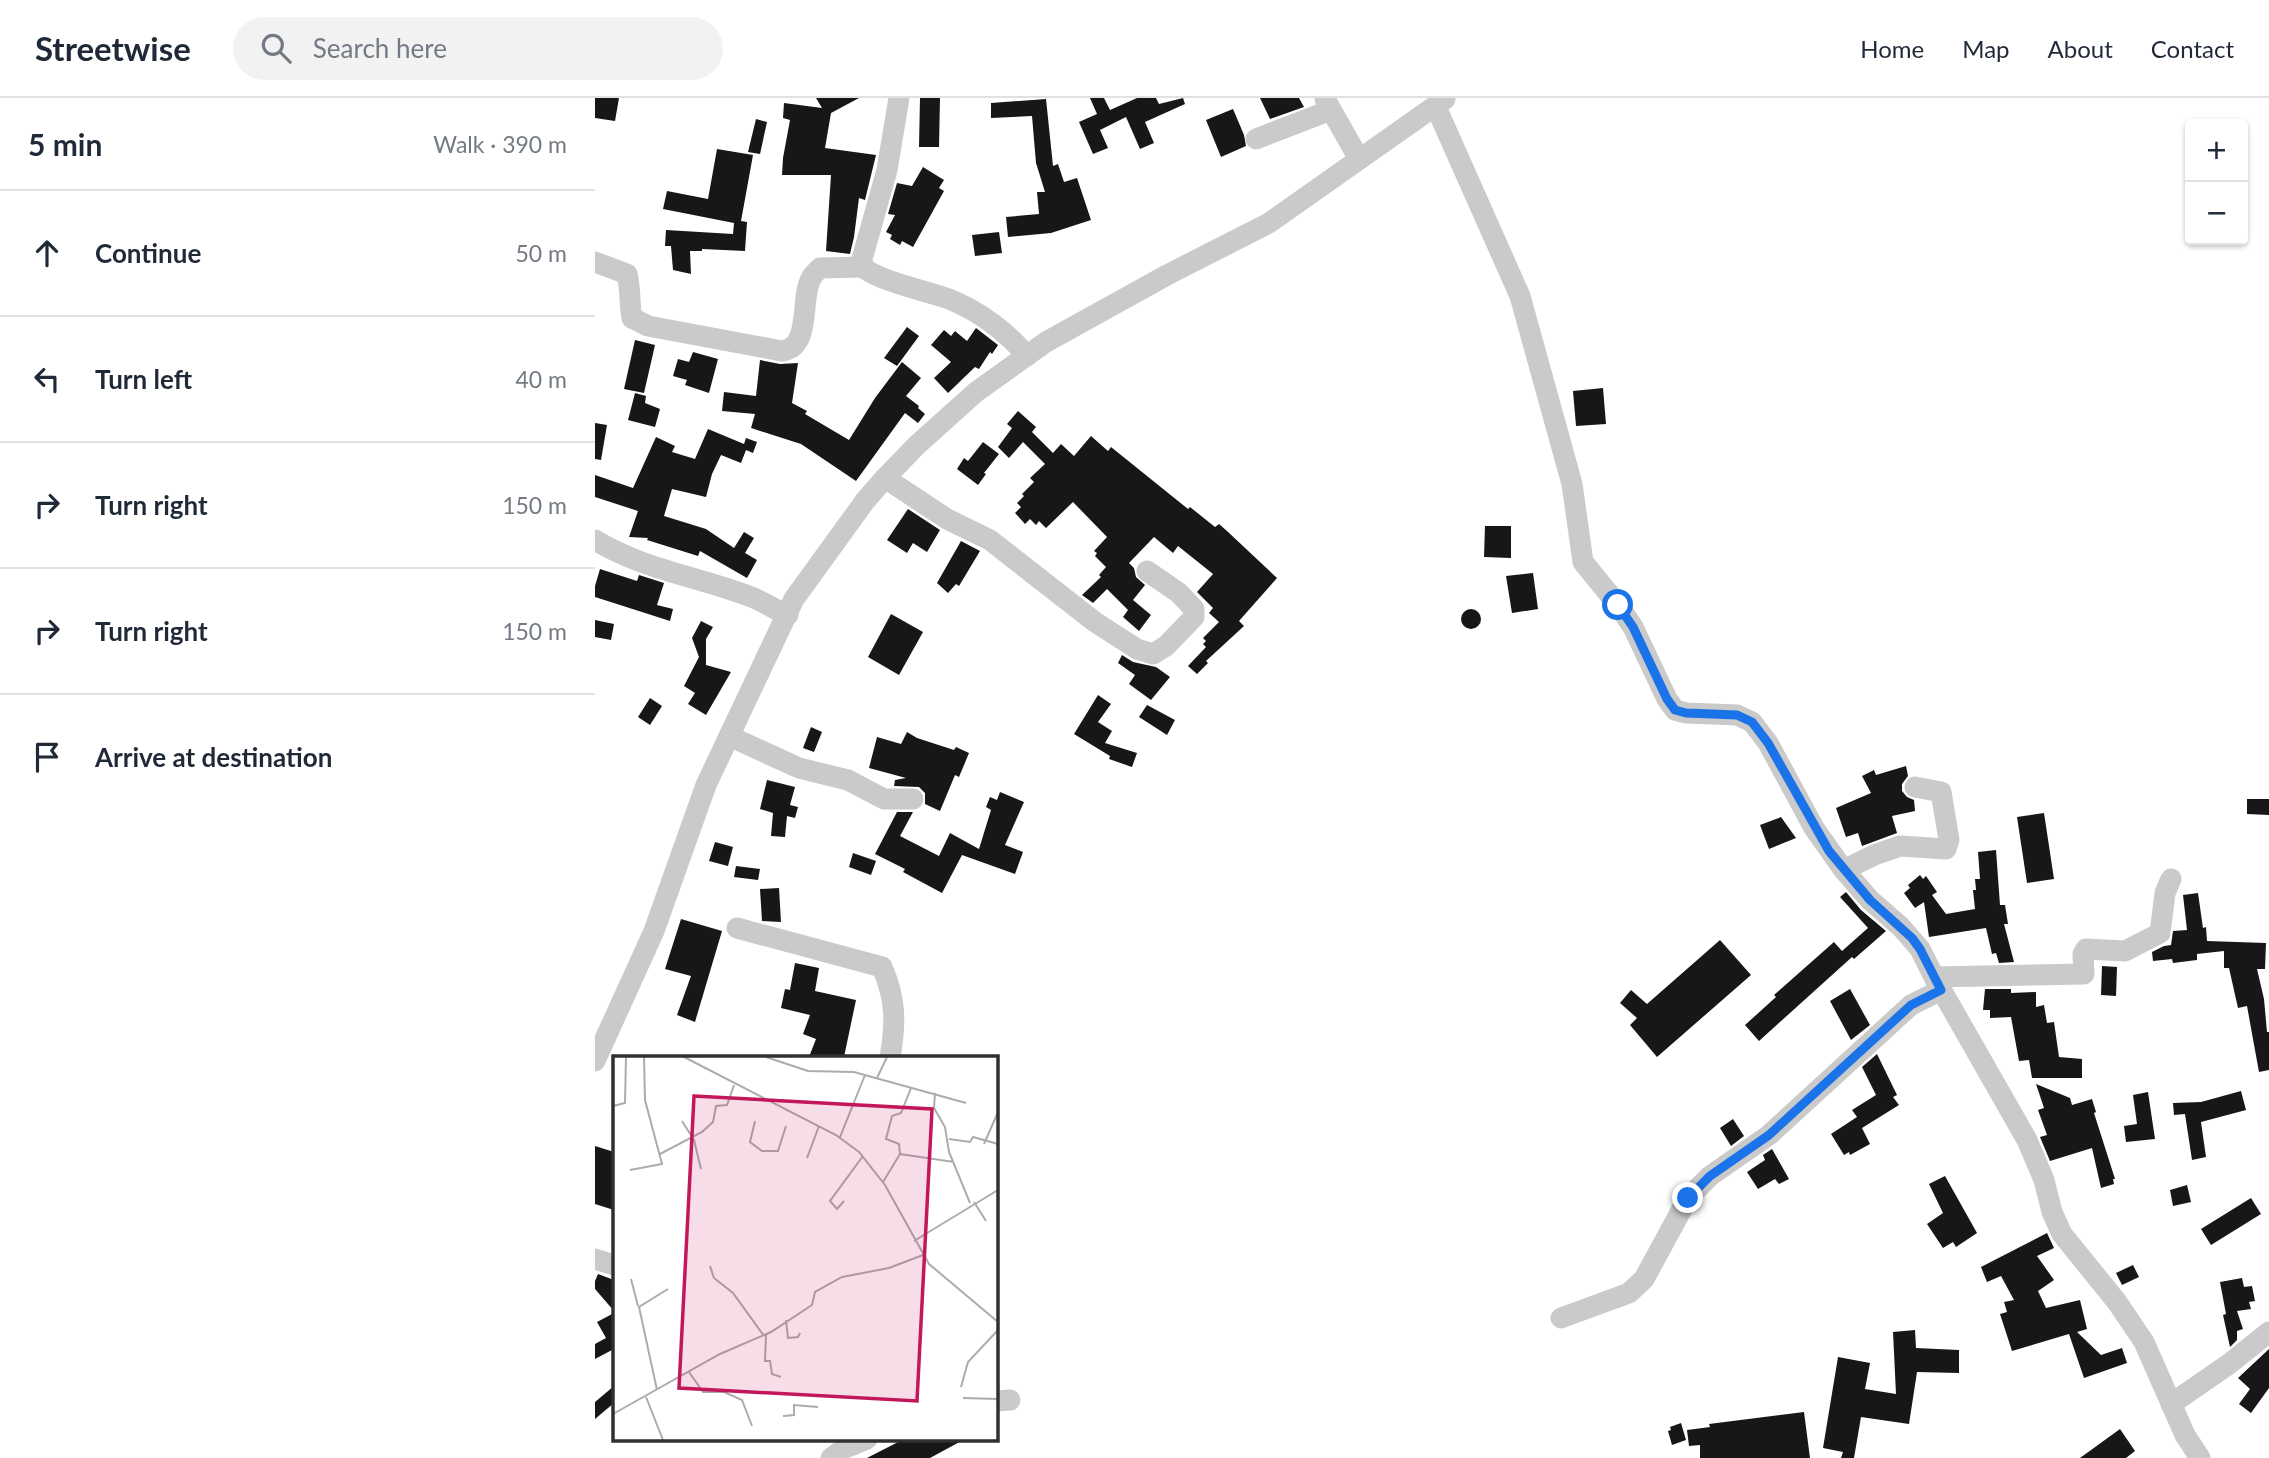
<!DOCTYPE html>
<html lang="en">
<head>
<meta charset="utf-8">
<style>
	:root { --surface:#fff; --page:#f2f2f3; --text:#1f2937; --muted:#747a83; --line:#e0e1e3 }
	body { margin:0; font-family:Lato,sans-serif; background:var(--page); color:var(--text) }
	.controls { position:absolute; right:21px; top:21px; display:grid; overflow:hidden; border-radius:7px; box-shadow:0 2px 5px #0004 }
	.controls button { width:63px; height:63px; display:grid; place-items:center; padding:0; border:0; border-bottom:2px solid var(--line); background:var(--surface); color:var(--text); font:35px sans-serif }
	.stop { position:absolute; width:21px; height:21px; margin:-16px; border:5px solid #1a73e8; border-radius:50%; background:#fff }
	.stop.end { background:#1a73e8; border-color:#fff; box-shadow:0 2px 7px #0008 }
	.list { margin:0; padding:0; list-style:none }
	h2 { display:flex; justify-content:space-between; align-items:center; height:91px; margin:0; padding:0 28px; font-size:30px }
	h2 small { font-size:23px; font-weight:400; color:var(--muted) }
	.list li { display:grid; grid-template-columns:46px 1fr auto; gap:21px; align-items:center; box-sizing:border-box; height:126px; padding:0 28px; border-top:2px solid var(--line) }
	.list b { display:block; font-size:26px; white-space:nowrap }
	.list em { font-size:23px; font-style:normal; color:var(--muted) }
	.icon { flex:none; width:38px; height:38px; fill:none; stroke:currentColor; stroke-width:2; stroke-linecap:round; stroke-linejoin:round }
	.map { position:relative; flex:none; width:1674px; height:1360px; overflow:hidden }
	header { display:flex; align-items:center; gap:42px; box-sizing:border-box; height:98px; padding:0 35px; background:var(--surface); border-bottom:2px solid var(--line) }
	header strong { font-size:33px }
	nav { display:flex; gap:38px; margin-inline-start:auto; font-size:24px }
	.search { width:490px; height:63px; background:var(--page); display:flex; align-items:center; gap:18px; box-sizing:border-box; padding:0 24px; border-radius:38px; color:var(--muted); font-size:26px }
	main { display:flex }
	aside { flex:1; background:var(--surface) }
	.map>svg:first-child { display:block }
	.building { fill:#171717 }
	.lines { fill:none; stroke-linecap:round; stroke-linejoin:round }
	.minor { stroke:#cacaca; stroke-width:21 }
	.route { stroke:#1a73e8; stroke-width:9 }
	.inset-road { fill:none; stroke:#acacac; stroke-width:2 }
	.view { fill:#c2185b; fill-opacity:0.15; stroke:#c2185b; stroke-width:3.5 }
	.inset-edge { fill:none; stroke:#303030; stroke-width:3.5 }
</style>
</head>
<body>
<header>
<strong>Streetwise</strong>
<div class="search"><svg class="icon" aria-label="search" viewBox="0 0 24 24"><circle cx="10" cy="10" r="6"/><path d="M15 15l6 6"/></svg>Search here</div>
<nav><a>Home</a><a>Map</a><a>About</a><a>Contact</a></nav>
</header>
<main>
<aside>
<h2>5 min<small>Walk · 390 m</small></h2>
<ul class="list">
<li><svg class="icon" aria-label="ahead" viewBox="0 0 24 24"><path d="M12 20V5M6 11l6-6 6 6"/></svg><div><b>Continue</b></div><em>50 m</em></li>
<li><svg class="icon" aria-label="left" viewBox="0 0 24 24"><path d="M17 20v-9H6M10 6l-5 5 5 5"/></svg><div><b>Turn left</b></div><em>40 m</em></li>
<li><svg class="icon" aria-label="right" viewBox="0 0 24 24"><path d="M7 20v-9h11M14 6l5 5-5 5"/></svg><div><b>Turn right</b></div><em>150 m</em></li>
<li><svg class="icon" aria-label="right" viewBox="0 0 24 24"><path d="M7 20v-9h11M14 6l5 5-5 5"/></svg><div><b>Turn right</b></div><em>150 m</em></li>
<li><svg class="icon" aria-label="arrive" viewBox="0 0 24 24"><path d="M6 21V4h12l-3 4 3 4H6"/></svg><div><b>Arrive at destination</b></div></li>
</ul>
</aside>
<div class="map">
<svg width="1674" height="1360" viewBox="0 0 1674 1360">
	<rect width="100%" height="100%" fill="#fff"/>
	<g class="building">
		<polygon points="0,0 24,0 20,23 0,20"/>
		<polygon points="221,0 264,0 236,15 230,50 281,57 270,102 264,100 259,139 255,156 231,153 236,77 187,77 188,60 195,22 188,20 189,5 227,10"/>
		<polygon points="325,0 345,0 344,49 324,49"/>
		<polygon points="495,0 509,0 515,12 542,0 561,0 564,6 588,0 590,6 550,24 559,45 545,51 531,19 505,32 513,50 498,56 484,24 502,16"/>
		<polygon points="665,0 704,0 709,9 675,21"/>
		<polygon points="451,1 458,68 463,66 469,84 482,80 496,122 456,135 413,139 411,119 444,116 442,94 450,94 441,65 437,18 396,20 396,5"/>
		<polygon points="638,11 649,37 651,48 626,59 611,22"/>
		<polygon points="161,21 172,24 165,56 153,54"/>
		<polygon points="122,51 158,57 146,123 152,124 150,153 107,151 107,153 95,153 96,176 78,172 76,148 70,148 71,132 138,136 139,125 68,111 72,93 113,101"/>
		<polygon points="328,69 349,82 344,90 349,93 318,149 307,143 305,147 295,141 297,137 291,134 300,117 293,116 302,85 317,88"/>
		<polygon points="404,134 407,155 380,158 377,137"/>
		<polygon points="312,229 324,238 302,268 289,260"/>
		<polygon points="381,230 403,247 397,256 395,254 384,271 380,269 353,295 339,280 356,264 336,247 349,232 356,238 360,233 372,243"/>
		<polygon points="40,242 60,247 49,295 29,291"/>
		<polygon points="98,254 123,261 114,295 90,287 92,282 78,278 83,261 94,264"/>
		<polygon points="165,262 185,266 203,265 197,305 212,313 210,316 254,342 280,300 307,264 326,280 311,298 324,308 323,310 330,316 323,325 310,315 261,383 206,346 156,330 160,316 127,313 129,294 161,298"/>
		<polygon points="1008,290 1011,326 981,328 978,293"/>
		<polygon points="40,295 51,298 50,305 65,311 60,329 33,322"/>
		<polygon points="423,313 441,329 437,334 458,355 466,346 479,358 496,338 513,353 516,349 593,411 595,409 620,429 624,426 632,433 682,480 644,523 649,528 611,563 613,565 602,576 593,568 611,549 608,546 611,543 608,540 624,524 614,515 618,510 602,494 618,476 583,448 578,455 559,439 534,465 539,470 541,479 550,487 538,502 556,517 544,533 528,519 533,512 512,491 498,505 487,497 506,479 504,477 511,469 500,458 502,455 499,453 512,439 478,404 451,430 444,423 441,427 435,421 430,426 420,415 426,409 422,405 429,398 427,396 439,384 435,380 450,366 428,344 414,360 403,349 417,330 412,326"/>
		<polygon points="0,325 12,327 6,362 0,361"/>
		<polygon points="113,331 149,346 151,340 162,344 158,355 151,352 146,365 126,357 117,376 111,399 77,391 69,418 111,431 139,450 149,434 159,440 150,455 162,462 152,480 105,453 103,458 52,442 53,440 34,439 43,413 0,399 0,377 38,390 61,339 80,348 77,354 100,361"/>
		<polygon points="388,344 404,356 389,375 391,376 383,387 362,371 369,360 373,363"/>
		<polygon points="313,411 345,432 332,454 318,445 312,455 292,442"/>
		<polygon points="890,428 916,428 916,460 889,459"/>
		<polygon points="366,443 385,453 364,488 361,486 353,495 342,485"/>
		<polygon points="5,471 42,483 44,477 69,485 62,507 78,511 75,523 0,499 0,488"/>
		<polygon points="938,475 943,511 917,515 911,478"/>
		<circle cx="876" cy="521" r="10"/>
		<polygon points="296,516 328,534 304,577 273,559"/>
		<polygon points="0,522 19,526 16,542 0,539"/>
		<polygon points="106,523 118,529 111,541 111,567 136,574 111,617 93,606 100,595 89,588 104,559 97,540"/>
		<polygon points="527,557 538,564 561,569 575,579 556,602 534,586 540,577 523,565"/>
		<polygon points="503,597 516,606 503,624 517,633 510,645 542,655 537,669 514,661 515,658 479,636"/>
		<polygon points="55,600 67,608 55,627 43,619"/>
		<polygon points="552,607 580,622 572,637 544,619"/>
		<polygon points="216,629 227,634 219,654 208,650"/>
		<polygon points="312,634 322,640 359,652 361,649 374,655 364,679 360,677 345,713 330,706 330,695 324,689 299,688 300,682 311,680 274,670 282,639 306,646"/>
		<polygon points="1311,668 1313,678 1307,686 1307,693 1312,699 1319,702 1320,713 1297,718 1302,735 1267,748 1263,735 1251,739 1241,710 1276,695 1267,678 1279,672 1281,677"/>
		<polygon points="172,682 200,689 195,707 203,709 200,720 192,718 190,739 176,738 178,715 165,711"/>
		<polygon points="405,694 429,704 410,747 428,754 420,776 367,757 347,795 308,774 310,771 280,756 302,714 318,714 305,738 344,758 355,735 384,751 396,712 391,709 395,699 402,702"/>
		<polygon points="1652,701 1674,701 1674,717 1652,716"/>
		<polygon points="1449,715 1459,781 1432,785 1422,719"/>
		<polygon points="1186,719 1201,740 1174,751 1165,727"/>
		<polygon points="120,744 138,749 133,768 114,763"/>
		<polygon points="1401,752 1405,807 1410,807 1413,826 1409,826 1419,864 1404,865 1401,855 1397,856 1391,830 1334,839 1329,804 1320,810 1309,795 1315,790 1313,787 1325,777 1328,781 1331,778 1342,794 1337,797 1351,816 1380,811 1378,792 1381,792 1380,781 1385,781 1383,754"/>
		<polygon points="258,755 281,763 276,777 254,769"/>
		<polygon points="141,768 165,771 163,782 139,779"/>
		<polygon points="184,790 186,824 167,823 165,791"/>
		<polygon points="1251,794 1266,812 1291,833 1259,861 1257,859 1164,943 1150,927 1181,899 1179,897 1239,844 1247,853 1273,830 1245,799"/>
		<polygon points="1603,795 1608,830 1611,829 1612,843 1671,845 1670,871 1662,871 1669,901 1672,934 1674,934 1674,972 1664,974 1652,908 1643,910 1634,870 1629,870 1629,853 1602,856 1602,862 1578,865 1577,861 1558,863 1557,854 1569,848 1576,847 1578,833 1592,832 1588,797"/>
		<polygon points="86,821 127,833 100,924 82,917 96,878 70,871"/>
		<polygon points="1125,842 1156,877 1062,959 1035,927 1042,920 1025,905 1036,892 1052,906"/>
		<polygon points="200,865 224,870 220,893 261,902 249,959 214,959 221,941 208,936 215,917 186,910 190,891 195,892"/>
		<polygon points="1507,868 1522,869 1521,898 1506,897"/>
		<polygon points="1255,891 1275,927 1256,942 1235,903"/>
		<polygon points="1390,891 1416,891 1416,895 1441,894 1441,909 1449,907 1452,925 1459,924 1464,959 1487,961 1487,980 1437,980 1434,962 1424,963 1416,919 1395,920 1395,912 1388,912"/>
		<polygon points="1282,956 1302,997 1298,999 1304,1007 1267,1030 1275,1046 1255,1057 1254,1054 1249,1057 1236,1036 1262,1019 1257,1012 1281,997 1267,969"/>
		<polygon points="1441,986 1475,1000 1477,1007 1497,1001 1501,1014 1499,1015 1520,1081 1518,1081 1519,1086 1506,1090 1497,1050 1455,1063 1445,1039 1452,1037 1443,1012 1449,1010"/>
		<polygon points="1646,993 1651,1012 1606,1024 1611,1059 1597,1062 1590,1016 1579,1017 1578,1005 1606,1004"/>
		<polygon points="1553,994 1560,1041 1531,1044 1529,1028 1542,1026 1538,997"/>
		<polygon points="1138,1021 1149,1038 1136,1048 1125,1030"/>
		<polygon points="0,1048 19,1054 19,1112 0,1106"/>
		<polygon points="1177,1051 1194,1081 1184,1086 1180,1081 1163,1091 1152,1074 1170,1062 1168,1057"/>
		<polygon points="1350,1078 1382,1135 1361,1149 1358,1144 1348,1150 1332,1126 1348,1115 1334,1086"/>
		<polygon points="1592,1087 1596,1104 1578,1108 1575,1092"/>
		<polygon points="1656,1100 1666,1116 1616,1147 1606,1131"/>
		<polygon points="1452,1135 1459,1150 1442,1158 1459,1182 1443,1193 1451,1210 1485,1202 1492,1231 1482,1234 1506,1257 1527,1250 1532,1265 1489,1280 1474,1236 1417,1253 1405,1216 1412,1214 1409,1204 1419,1202 1406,1178 1392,1184 1386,1169"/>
		<polygon points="1538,1167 1544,1179 1527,1187 1521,1175"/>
		<polygon points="3,1176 19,1182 19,1213 0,1191 0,1183"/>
		<polygon points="1647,1180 1649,1189 1657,1188 1660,1203 1654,1204 1656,1211 1642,1213 1648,1231 1642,1233 1642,1242 1635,1249 1628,1217 1631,1216 1625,1184"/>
		<polygon points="19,1215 19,1256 17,1252 0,1261 0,1246 11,1240 2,1224"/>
		<polygon points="1320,1232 1321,1250 1364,1252 1364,1275 1322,1274 1314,1326 1266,1319 1259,1360 1246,1360 1248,1354 1228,1350 1243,1259 1275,1265 1270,1291 1301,1296 1298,1234"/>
		<polygon points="1674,1251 1674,1290 1656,1315 1644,1306 1655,1291 1643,1280"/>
		<polygon points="19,1288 19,1305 0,1321 0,1304"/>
		<polygon points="1209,1314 1215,1360 1105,1360 1105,1347 1094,1348 1092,1332 1115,1329 1114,1326"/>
		<polygon points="1086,1325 1091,1342 1077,1347 1073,1333 1076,1332 1075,1329"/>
		<polygon points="1525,1331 1540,1353 1531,1360 1485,1360"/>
		<polygon points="309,1341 370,1341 335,1360 272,1360"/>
	</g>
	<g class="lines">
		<g class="minor">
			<path d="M304 0 292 72 267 161 268 169C283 183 332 193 354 201 384 213 412 234 432 258"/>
			<polyline points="730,1 764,61"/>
			<polyline points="841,9 925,198 977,386 988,464 1023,507 1038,529 1072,601 1080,612 1091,615 1142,617 1157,624 1173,645 1219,730 1248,771 1275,802 1306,829 1325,851 1339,879 1432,1042 1449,1082 1457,1114 1467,1136 1522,1204 1549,1244 1590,1337 1605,1360"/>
			<polyline points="661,41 736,12"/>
			<path d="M0 164 32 176C36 191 34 206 37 220L53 228 187 253C218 249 204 198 217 179 219 175 222 173 225 170L268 169"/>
			<polyline points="290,380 352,421 395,442 500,524 542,551 558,556 571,548 599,519 599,511 584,495 552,473"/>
			<path d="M0 442C49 472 106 479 159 500 170 505 181 512 193 517"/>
			<polyline points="134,638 204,670 253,682 289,701 318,701"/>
			<polyline points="1249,772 1279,757 1305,748 1351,751 1354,742 1346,694 1320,689"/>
			<path d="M142 830 287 869C301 901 301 925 295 959"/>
			<polyline points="1339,879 1489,876 1488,856 1491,851 1530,853 1565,835 1570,795 1576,781"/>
			<polyline points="0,963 59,833 111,687 199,501 270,403 290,380 322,347 381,294 451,244 572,177 674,125 850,1"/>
			<polyline points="0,1161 19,1167"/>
			<polyline points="966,1220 1034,1195 1049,1181 1093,1100 1115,1078 1174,1037 1316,907 1346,892"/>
			<polyline points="401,1303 415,1302"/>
			<polyline points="1576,1306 1634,1266 1674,1234"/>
			<polyline points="236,1360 250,1350 272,1341"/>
		</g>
	</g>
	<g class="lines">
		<polyline class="route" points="1023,507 1038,529 1072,601 1080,612 1091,615 1142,617 1157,624 1173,645 1234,753 1275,802 1317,840 1325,851 1346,892 1316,907 1174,1037 1115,1078 1093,1100"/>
	</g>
	<g transform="translate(18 958)">
		<rect width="385" height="385" fill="#fff"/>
		<path class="inset-road" d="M71 1 223 79 246 96 272 129 316 208 385 266M153 1 195 15 241 16 353 47M264 22 274 1M322 37 321 52 332 71 336 96 357 147M0 50 12 47 13 1M69 65 81 84 88 113M142 65 137 86 149 95H165L173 70M227 81 252 19M336 83 357 86 360 81 385 88M371 88 385 56M47 98 89 76 100 66 103 50 114 49 121 29M287 98 286 88 273 83 279 60 288 57 298 32M194 102 206 70M17 114 49 108 32 44 31 1M270 126 287 98 341 106M231 145 224 153 217 145 250 100M361 146 373 165M301 185 385 134M97 210 101 222 120 237 151 280M18 223 25 250M173 264 175 282 185 281 187 277M153 279 152 305H157L159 318 168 321M76 316 90 336H111L129 344 139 370M348 331 355 306 385 274M44 334 26 251 55 233M33 341 50 384M350 342 385 343M0 358 107 298 158 276 199 249 202 236 229 221 276 212 310 199M170 360 181 359V349L205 351"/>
		<path class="view" d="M81 40 319 53 304 345 66 332Z"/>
		<rect width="385" height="385" class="inset-edge"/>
	</g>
</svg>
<div class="controls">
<button>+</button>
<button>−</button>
</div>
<div class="stop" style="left:1023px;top:507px"></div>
<div class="stop end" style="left:1093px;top:1100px"></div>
</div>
</main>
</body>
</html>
